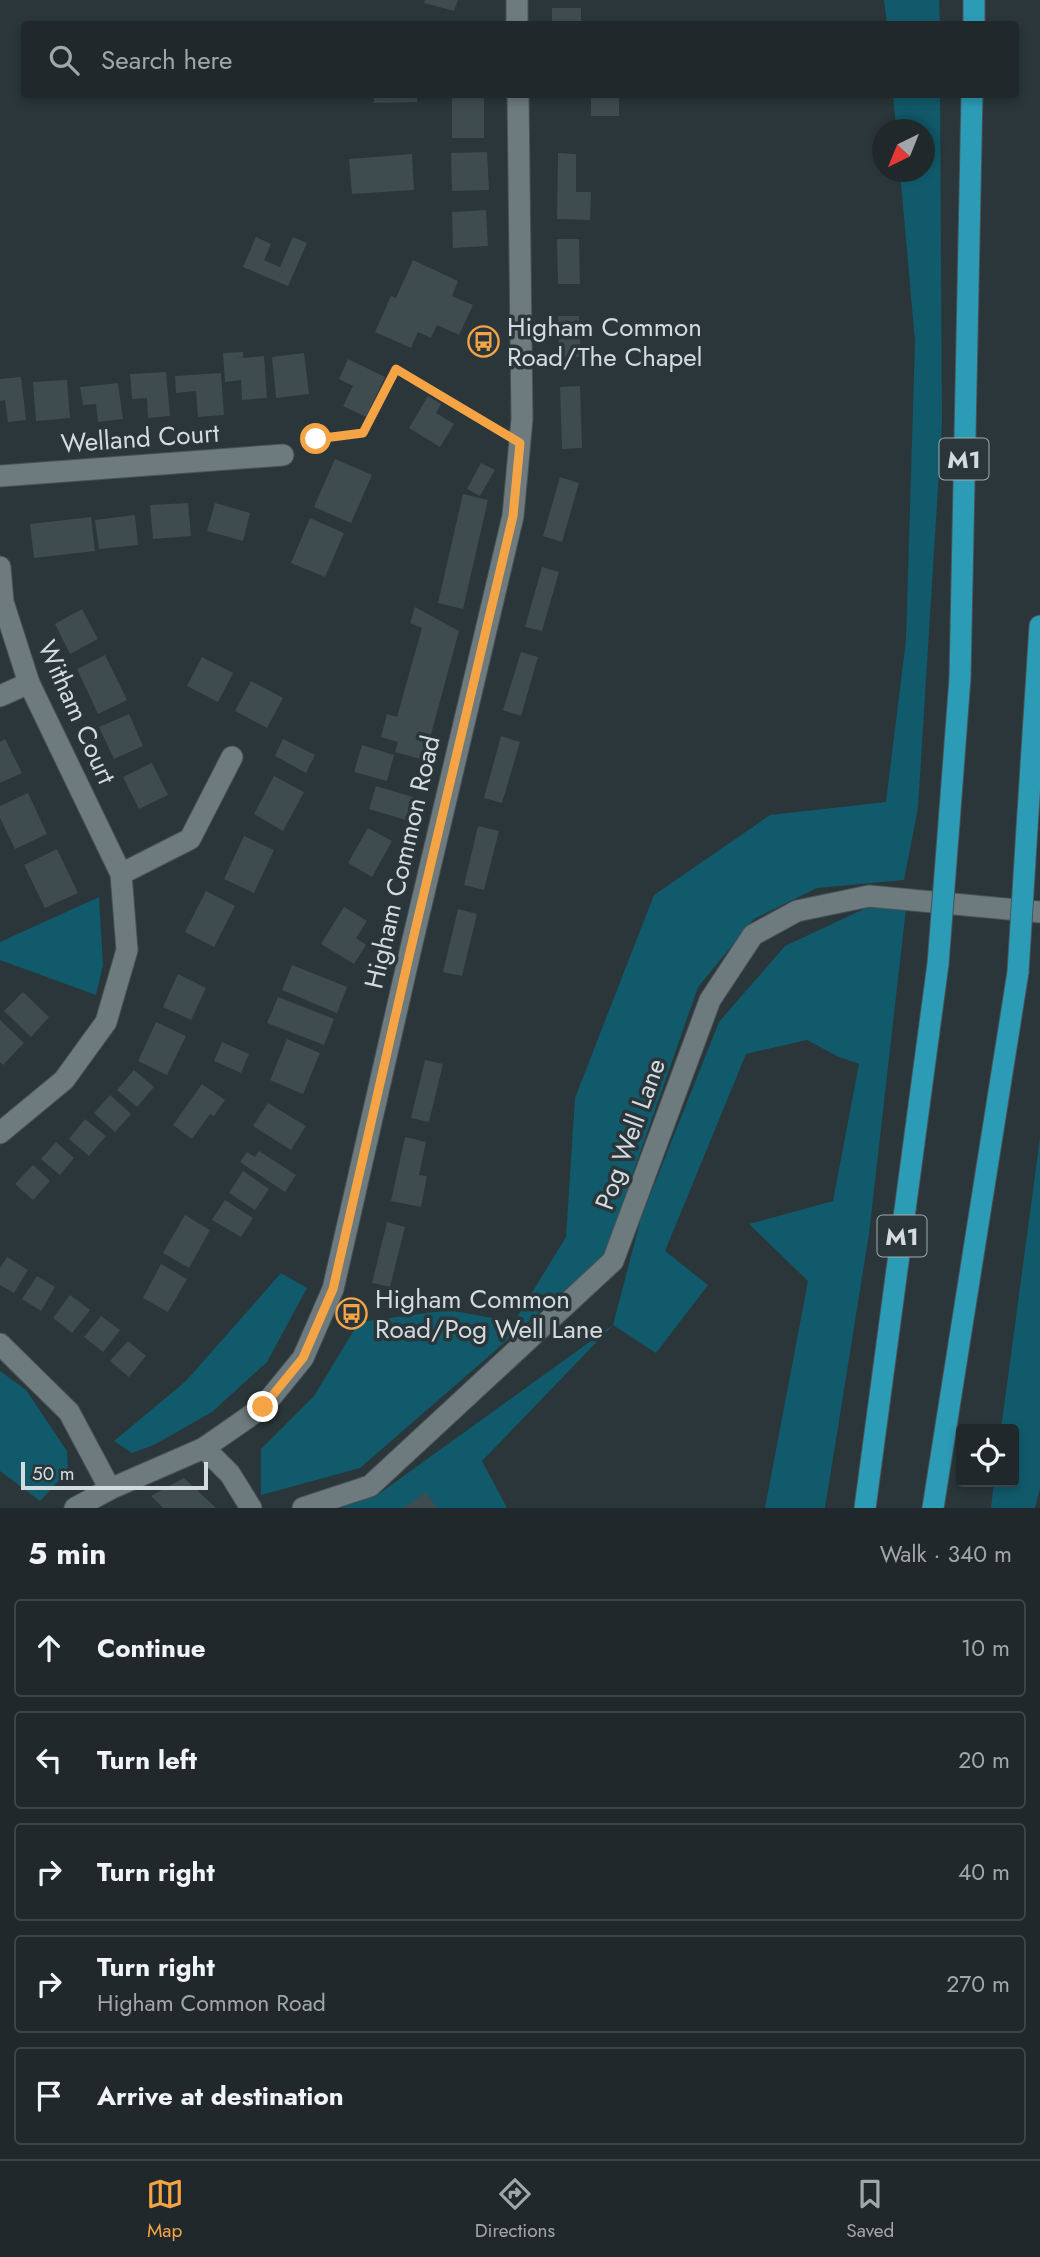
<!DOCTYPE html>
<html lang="en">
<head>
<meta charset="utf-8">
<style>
	:root { --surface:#20282b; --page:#283033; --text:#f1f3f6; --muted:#a2a6a9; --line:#3d4447; --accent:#f4a444 }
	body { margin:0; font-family:Jost,sans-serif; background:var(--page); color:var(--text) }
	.controls { position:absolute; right:21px; bottom:21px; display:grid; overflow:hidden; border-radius:7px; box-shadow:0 4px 10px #0003 }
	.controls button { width:63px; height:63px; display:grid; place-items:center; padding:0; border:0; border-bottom:2px solid var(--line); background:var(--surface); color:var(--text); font:35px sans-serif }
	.compass { position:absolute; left:872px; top:119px; width:63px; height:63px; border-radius:50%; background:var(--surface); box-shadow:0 4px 10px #0003; rotate:223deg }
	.scale { position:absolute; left:21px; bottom:18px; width:187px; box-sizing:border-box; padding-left:7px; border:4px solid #d4dbde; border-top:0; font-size:19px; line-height:24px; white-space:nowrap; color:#d4dbde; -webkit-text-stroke:5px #2a3639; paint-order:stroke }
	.stop { position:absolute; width:21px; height:21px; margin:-16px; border:5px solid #f4a444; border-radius:50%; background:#fff }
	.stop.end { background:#f4a444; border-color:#fff; box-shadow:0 2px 7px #0008 }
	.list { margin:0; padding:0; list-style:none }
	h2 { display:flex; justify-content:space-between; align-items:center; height:91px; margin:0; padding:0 28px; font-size:30px }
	h2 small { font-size:23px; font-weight:400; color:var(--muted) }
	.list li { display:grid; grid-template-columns:46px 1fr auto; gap:21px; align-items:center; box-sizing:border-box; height:98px; margin:0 14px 14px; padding:0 14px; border:2px solid var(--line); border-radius:7px }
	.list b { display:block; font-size:26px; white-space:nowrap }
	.list p { margin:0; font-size:23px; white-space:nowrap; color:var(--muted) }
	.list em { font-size:23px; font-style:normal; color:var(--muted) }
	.icon { flex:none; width:38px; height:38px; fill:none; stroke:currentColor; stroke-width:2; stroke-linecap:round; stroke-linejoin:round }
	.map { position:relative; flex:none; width:1040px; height:1508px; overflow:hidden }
	.search { position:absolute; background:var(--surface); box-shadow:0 4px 10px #0003; left:21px; right:21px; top:21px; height:77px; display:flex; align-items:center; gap:18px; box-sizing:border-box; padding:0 24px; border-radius:7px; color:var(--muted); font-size:26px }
	.sheet { height:651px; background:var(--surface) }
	nav { display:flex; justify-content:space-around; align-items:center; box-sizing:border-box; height:98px; border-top:2px solid var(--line); background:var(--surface); font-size:19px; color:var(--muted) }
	nav a { display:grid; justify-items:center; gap:4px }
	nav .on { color:var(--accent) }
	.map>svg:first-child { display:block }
	.green { fill:#115a6b }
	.building { fill:#3e4b4f }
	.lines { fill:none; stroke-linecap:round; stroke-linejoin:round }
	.minor-casing { stroke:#485256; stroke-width:23 }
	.tertiary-casing { stroke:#485256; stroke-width:23 }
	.motorway-casing { stroke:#485256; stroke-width:23 }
	.path { stroke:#747e81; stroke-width:4.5; stroke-dasharray:3.5 5; stroke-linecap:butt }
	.minor { stroke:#6d7a7e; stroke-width:21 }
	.tertiary { stroke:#6d7a7e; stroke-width:21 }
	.motorway { stroke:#2c9bb5; stroke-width:21 }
	.motorway-bridge-casing { stroke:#485256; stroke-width:23; stroke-linecap:butt }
	.motorway-bridge { stroke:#2c9bb5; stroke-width:21 }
	.route { stroke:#f4a444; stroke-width:9 }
	.labels { text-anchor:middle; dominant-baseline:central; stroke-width:7; stroke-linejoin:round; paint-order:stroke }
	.shield { fill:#2a3639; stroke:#a1aaac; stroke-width:2 }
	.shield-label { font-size:24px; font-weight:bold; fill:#d4dbde }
	.poi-label { font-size:26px; fill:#d4dbde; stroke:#2a3639; text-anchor:start }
	.street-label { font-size:26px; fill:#d4dbde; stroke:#2a3639 }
</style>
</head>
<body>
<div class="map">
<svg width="1040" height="1508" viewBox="0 0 1040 1508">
	<rect width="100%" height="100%" fill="#2a3639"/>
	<g class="green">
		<polygon points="884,0 939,0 940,24 887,24"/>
		<polygon points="893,95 940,95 942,424 918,808 904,880 817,888 754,919 698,987 604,1256 360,1468 261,1495 261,1449 314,1396 359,1322 449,1310 514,1322 566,1237 575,1098 654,895 770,815 886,802 906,640 915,341 900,172 925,172 925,130 896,129"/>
		<polygon points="99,897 103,965 96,995 0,960 0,942"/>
		<polygon points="907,900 869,1234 825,1508 765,1508 808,1281 749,1224 833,1201 859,1064 839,1057 807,1040 746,1054 665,1251 708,1285 656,1353 613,1325 482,1461 507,1508 340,1508 376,1496 613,1325 641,1218 719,1022 785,946 866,908"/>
		<polygon points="1040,1138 1040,1488 1035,1508 991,1508 994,1482 1014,1482 1014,1429 1001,1429"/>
		<polygon points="281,1273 307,1288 267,1362 212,1412 154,1445 132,1453 114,1441 186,1381"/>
		<polygon points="0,1371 26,1390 67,1451 68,1471 40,1501 0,1471"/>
	</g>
	<g class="building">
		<polygon points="425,0 458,0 454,11 424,3"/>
		<rect x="552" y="8" width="29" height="16"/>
		<polygon points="374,94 417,94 417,102 374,103"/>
		<rect x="452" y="94" width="32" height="44"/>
		<rect x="591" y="94" width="28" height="22"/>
		<polygon points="487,152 489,190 452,191 451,153"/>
		<polygon points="558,153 576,154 576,192 591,192 590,220 557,219"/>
		<polygon points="412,154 414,190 352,194 349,159"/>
		<polygon points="486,210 488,246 453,248 452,212"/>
		<polygon points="256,237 271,244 264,260 280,267 293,237 307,243 288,286 243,267"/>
		<polygon points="557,239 579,239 580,284 558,284"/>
		<polygon points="413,260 458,281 452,296 473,305 459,335 437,325 431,338 418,332 411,348 375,332 391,296 396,298"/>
		<polygon points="558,316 579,316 581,357 559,357"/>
		<polygon points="243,352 243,358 264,356 267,398 242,400 241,380 225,382 223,353"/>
		<polygon points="304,353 309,394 276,398 272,357"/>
		<polygon points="348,359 385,377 366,417 343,406 353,386 339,379"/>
		<polygon points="166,372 170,416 148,418 147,398 132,399 130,374"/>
		<polygon points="221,373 224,415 198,417 196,391 176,393 175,376"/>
		<polygon points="21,377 26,420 8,422 5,400 0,401 0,379"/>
		<polygon points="67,380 70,418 36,421 33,382"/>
		<polygon points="118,383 123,419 98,422 96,404 83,405 80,387"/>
		<polygon points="580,386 582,448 562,449 560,387"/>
		<polygon points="428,396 441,404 436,413 454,424 440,447 409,428"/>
		<polygon points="335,459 372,475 351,523 314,507"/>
		<polygon points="481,463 495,470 480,496 467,489"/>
		<polygon points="560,477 579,483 562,542 543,536"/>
		<polygon points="463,494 488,500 463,609 438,603"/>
		<polygon points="188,503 191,536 153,539 150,505"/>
		<polygon points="215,503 250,513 243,541 207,531"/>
		<polygon points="135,515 138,545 99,549 95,520"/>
		<polygon points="91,517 95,551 34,558 30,524"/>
		<polygon points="310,518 344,533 325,577 291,563"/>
		<polygon points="542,567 559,572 542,631 525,627"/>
		<polygon points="415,607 459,631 424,760 395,752 398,742 381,737 387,714 397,717 422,628 410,623"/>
		<polygon points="82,609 98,639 70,654 55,624"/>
		<polygon points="521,652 538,657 521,716 503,710"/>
		<polygon points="105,655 127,700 98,714 77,669"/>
		<polygon points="202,657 233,673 218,702 187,686"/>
		<polygon points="251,681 283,698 267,728 235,711"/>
		<polygon points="129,714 143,746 114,759 99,727"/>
		<polygon points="501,736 520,742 502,803 484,798"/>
		<polygon points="5,739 22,773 0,783 0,742"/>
		<polygon points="283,739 315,755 306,773 275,756"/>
		<polygon points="362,745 394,755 387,781 354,772"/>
		<polygon points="152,763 168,795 139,809 123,777"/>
		<polygon points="274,776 304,792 283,831 254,814"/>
		<polygon points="376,786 416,798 409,821 369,809"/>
		<polygon points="28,793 47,834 15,849 0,818 0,806"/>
		<polygon points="478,826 499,831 484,890 464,885"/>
		<polygon points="368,828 392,841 372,877 348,863"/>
		<polygon points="244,836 274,850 254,893 224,879"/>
		<polygon points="57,849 78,893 45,908 24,865"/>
		<polygon points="206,891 235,906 214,947 185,932"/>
		<polygon points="344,907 367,921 356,938 366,945 354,964 321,944"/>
		<polygon points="458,909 477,914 462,976 443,972"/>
		<polygon points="292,965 347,987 337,1013 282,990"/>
		<polygon points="178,974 206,988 191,1020 163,1007"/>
		<polygon points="23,992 49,1017 31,1037 4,1011"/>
		<polygon points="278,997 334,1019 324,1045 267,1023"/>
		<polygon points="0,1020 24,1043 3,1065 0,1062"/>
		<polygon points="156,1022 186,1036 167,1075 138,1061"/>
		<polygon points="287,1039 320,1053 303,1094 270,1080"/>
		<polygon points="222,1042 249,1054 241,1073 214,1061"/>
		<polygon points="425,1060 443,1064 429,1122 411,1118"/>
		<polygon points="134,1070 154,1087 137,1107 117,1090"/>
		<polygon points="202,1084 225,1100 214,1116 210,1114 192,1139 173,1125"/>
		<polygon points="110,1095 131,1114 115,1132 94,1113"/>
		<polygon points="268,1103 306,1126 291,1150 253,1126"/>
		<polygon points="85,1119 106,1136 89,1156 69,1139"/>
		<polygon points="405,1137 426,1142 419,1175 427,1176 421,1207 391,1201"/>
		<polygon points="56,1142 74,1158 60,1175 41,1159"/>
		<polygon points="259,1151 296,1175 285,1192 240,1162 247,1152 255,1157"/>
		<polygon points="33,1165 50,1181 33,1200 15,1184"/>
		<polygon points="243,1171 269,1189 255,1210 229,1193"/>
		<polygon points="225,1200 253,1218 241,1237 212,1220"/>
		<polygon points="185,1215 210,1230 189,1268 163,1253"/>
		<polygon points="387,1222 405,1227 390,1287 372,1283"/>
		<polygon points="7,1257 28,1270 14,1293 0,1285 0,1268"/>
		<polygon points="161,1264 187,1279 168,1312 143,1298"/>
		<polygon points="37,1276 55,1287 41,1311 22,1299"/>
		<polygon points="70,1295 90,1310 72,1333 53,1318"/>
		<polygon points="101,1316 120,1330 103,1352 84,1337"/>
		<polygon points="128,1341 146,1356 129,1377 110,1361"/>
		<polygon points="184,1478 216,1508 163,1508 151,1496"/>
		<polygon points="426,1492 437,1508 403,1508"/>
	</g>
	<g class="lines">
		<defs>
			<g id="minor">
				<polyline points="0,476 283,455"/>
				<polyline points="0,567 3,602 29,683 121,874 127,950 106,1022 64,1080 0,1133"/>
				<polyline points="0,696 29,683"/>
				<polyline points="121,874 190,839 232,757"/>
				<polyline points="0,1344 69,1412 110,1489"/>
				<polyline points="204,1448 230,1474 251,1508"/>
				<polyline points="303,1508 370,1486 613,1261 710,1000 753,935 797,911 869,896 1040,912"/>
			</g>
			<g id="tertiary">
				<polyline points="517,0 517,24"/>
				<polyline points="75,1508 110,1489 204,1448 263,1407 303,1358 333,1289 410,952 513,516 522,419 518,94"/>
			</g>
			<g id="motorway">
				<polyline points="974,24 974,0"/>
				<polyline points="949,823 960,678 972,94"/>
				<polyline points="1027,828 1040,626"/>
				<polyline points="865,1508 938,964"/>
				<polyline points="933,1508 1018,972"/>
			</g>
		</defs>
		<use href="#minor" class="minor-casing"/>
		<use href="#tertiary" class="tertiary-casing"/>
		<use href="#motorway" class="motorway-casing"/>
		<polyline class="path" points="302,446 316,439 363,433 396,369 498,430"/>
		<use href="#minor" class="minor"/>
		<use href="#tertiary" class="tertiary"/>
		<use href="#motorway" class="motorway"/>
		<defs>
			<g id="motorway-bridge">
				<polyline points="938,964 949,823"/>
				<polyline points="1018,972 1027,828"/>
			</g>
		</defs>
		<use href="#motorway-bridge" class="motorway-bridge-casing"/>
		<use href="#motorway-bridge" class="motorway-bridge"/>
	</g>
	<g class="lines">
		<polyline class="route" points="263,1407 303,1358 333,1289 410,952 513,516 520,443 396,369 363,433 316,439"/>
	</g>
	<defs>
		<symbol id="bus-ring" viewBox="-11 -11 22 22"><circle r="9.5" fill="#2a3639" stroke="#f4a444" stroke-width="1.5"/><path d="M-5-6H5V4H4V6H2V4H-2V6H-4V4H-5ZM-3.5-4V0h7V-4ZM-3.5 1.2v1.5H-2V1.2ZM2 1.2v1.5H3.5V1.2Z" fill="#f4a444"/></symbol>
	</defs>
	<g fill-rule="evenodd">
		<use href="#bus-ring" x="466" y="324" width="35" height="35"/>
		<use href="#bus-ring" x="334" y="1296" width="35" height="35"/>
	</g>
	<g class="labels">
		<g class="shield">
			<rect x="939.5" y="438.5" width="49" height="41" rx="5"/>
			<rect x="877.5" y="1215.5" width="49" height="41" rx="5"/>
		</g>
		<g class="shield-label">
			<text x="964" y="459">M1</text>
			<text x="902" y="1236">M1</text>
		</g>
		<g class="poi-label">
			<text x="507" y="327">Higham Common<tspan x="507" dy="30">Road/The Chapel</tspan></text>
			<text x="375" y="1299">Higham Common<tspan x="375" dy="30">Road/Pog Well Lane</tspan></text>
		</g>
		<g class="street-label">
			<text transform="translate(140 438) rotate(-4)">Welland Court</text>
			<text transform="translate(77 712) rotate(66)">Witham Court</text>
			<text transform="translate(402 862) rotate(-77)">Higham Common Road</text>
			<text transform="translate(630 1134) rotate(-70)">Pog Well Lane</text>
		</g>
	</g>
</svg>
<div class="controls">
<button><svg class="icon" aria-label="locate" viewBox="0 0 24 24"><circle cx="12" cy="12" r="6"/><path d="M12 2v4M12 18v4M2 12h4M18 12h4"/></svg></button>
</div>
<svg class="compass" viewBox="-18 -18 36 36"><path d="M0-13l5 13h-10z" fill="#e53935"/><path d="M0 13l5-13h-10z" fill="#a2a6a9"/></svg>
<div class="scale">50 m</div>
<div class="stop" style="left:316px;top:439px"></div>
<div class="stop end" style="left:263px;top:1407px"></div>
<div class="search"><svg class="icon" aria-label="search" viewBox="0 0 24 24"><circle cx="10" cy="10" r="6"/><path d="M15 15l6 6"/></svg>Search here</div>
</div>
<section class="sheet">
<h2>5 min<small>Walk · 340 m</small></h2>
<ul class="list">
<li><svg class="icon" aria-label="ahead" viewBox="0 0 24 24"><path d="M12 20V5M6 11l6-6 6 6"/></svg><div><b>Continue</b></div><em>10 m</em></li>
<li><svg class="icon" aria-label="left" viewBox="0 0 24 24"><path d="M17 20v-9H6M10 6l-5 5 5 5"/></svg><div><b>Turn left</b></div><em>20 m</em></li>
<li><svg class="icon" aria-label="right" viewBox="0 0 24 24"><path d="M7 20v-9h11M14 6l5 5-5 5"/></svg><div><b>Turn right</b></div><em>40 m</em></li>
<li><svg class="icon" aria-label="right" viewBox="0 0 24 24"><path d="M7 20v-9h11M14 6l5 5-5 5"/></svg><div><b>Turn right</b><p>Higham Common Road</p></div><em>270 m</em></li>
<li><svg class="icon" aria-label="arrive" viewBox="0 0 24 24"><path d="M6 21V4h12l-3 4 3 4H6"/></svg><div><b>Arrive at destination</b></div></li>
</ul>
</section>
<nav>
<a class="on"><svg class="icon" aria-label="map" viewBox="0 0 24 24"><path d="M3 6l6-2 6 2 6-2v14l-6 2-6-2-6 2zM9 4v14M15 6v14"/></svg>Map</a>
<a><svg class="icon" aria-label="directions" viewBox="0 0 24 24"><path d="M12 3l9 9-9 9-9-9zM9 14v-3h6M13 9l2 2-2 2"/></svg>Directions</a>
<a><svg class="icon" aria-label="saved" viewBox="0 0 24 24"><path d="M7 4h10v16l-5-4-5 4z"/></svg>Saved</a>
</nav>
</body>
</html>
